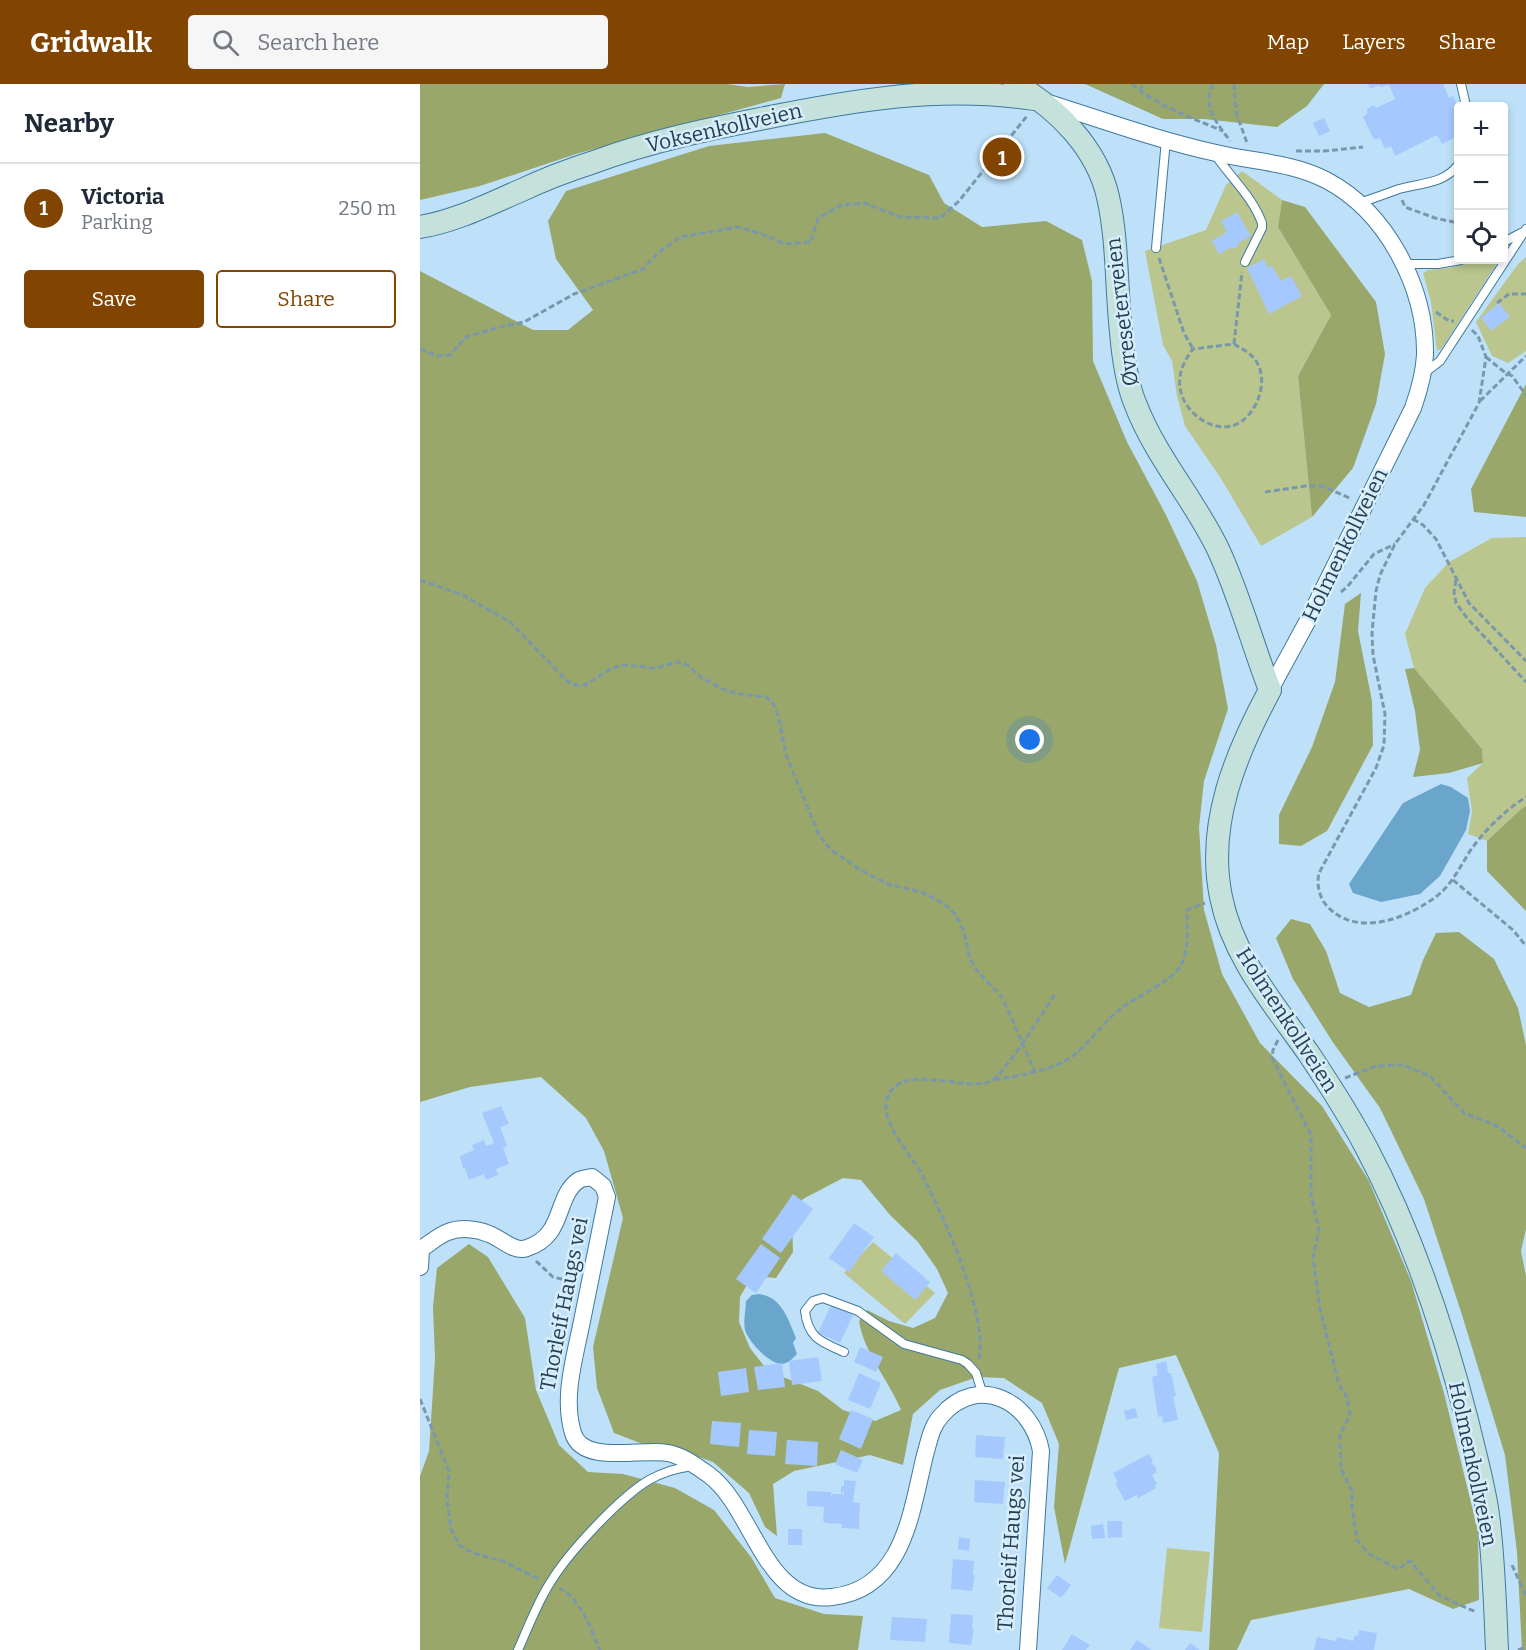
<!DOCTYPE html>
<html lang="en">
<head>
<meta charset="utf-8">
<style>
	:root { --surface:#fff; --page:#f6f6f7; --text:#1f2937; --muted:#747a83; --line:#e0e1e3; --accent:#824401 }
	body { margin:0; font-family:Bitter,serif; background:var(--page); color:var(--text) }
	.controls { position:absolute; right:18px; top:18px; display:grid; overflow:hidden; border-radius:6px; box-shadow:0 3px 9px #0003 }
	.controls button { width:54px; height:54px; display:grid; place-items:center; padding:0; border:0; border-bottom:2px solid var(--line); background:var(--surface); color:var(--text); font:30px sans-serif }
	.you { position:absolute; left:610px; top:656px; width:21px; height:21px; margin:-15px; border:4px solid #fff; border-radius:50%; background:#1a73e8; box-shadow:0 0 0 9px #1a73e833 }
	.badge { display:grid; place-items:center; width:39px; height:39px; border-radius:50%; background:var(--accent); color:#fff; font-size:20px; font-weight:700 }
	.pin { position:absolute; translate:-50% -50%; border:3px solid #fff; box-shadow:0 2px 6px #0006 }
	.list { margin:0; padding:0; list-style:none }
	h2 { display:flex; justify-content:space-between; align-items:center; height:78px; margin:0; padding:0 24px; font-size:26px }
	h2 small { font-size:20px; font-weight:400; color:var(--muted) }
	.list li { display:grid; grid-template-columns:39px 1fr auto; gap:18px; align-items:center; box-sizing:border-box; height:90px; padding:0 24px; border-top:2px solid var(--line) }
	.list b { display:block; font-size:22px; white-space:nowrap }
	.list p { margin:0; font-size:20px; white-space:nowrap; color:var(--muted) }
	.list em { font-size:20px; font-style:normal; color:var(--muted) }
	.actions { display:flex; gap:12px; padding:18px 24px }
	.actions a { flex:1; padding:14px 0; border:2px solid var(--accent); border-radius:6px; text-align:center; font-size:21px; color:var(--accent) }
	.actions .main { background:var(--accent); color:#fff }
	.icon { flex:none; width:33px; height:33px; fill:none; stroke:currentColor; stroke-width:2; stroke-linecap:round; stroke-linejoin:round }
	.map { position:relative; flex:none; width:1106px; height:1566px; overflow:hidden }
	header { display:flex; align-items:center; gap:36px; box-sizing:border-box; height:84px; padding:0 30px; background:var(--accent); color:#fff }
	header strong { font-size:28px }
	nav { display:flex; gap:33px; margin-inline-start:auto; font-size:21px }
	.search { width:420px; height:54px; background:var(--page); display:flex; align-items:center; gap:15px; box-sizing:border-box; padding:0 21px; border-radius:6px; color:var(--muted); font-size:22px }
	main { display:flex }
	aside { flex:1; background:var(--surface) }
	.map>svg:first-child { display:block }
	.green { fill:#bac68d }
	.forest { fill:#9aa76a; fill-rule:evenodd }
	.water { fill:#6aa6cc }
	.building { fill:#a5c9fe }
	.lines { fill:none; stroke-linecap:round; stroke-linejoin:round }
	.lane-casing { stroke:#3f799d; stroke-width:10 }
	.street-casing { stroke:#3f799d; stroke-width:18 }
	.secondary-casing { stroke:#3f799d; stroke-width:24 }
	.path { stroke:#7a98ad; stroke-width:3; stroke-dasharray:6 3; stroke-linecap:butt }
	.lane { stroke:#fff; stroke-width:8 }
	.street { stroke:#fff; stroke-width:16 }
	.secondary { stroke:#c4e1db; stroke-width:22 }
	.labels { text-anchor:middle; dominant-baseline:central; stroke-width:5; stroke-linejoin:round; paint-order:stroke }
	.street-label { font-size:21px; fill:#263f4f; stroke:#d5edfd }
</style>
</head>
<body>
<header>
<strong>Gridwalk</strong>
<div class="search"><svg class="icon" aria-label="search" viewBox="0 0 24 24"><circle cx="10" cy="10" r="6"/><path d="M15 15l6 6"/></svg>Search here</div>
<nav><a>Map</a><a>Layers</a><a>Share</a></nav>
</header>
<main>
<aside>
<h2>Nearby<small></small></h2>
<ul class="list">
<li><span class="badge">1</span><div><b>Victoria</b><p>Parking</p></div><em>250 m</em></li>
</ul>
<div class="actions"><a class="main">Save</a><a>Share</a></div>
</aside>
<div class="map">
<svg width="1106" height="1566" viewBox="0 0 1106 1566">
	<rect width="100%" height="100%" fill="#bee1f9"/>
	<g class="green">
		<polygon points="822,87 862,116 858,143 911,231 878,292 892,433 841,462 800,393 765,342 757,312 752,277 743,261 725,167 786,146 806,101"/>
		<polygon points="1106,173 1106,267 1088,279 1072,272 1056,238 1098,180"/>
		<polygon points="1060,176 1079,176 1022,264 1017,267 1011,218 1003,189 1008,186 1029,184"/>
		<polygon points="1106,453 1106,722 1101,725 1067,757 1048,750 1052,728 1047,694 1063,679 1062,665 994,584 985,550 1005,504 1029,478 1072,454"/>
		<polygon points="453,1158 515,1209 485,1240 424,1189"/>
		<polygon points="747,1464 790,1468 782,1548 739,1544"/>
	</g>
	<g class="forest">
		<polygon points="0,0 307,0 328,3 365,0 361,14 156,70 60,102 0,116"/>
		<polygon points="665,0 904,0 887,22 857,43 784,35 743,35"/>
		<path d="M405 49 509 91 524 119 562 143 626 137 662 156 672 197 673 277 707 358 746 431 777 497 796 561 808 625 784 697 779 743 784 826 802 890 840 959 902 1022 949 1097 991 1197 1024 1309 1058 1447 1059 1516 1033 1525 989 1505 831 1536 817 1566H789L799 1369 756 1271 699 1284 645 1480 634 1423 639 1360 622 1319 584 1294 557 1293 520 1306 493 1330 483 1381 450 1371 374 1387 353 1400 357 1452 345 1443 329 1409 293 1378 256 1365 228 1362 194 1349 177 1304 173 1263 203 1134 184 1067 166 1034 121 993 50 1003 0 1018V187L113 246H148L173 226 136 175 128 137 146 107 289 62ZM423 1094 441 1096 470 1131 498 1158 517 1185 528 1209 515 1234 493 1244 469 1237 447 1226 439 1237C444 1269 468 1295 481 1326L455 1337 423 1326 398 1307 348 1287 330 1264 319 1238 320 1213 332 1192 356 1194 373 1168 372 1133 383 1115Z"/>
		<polygon points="862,116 885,123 956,218 965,270 956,320 933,384 892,433 878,292 911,231 858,143"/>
		<polygon points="1106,300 1106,433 1054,428 1051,405"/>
		<polygon points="941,509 938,547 952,617 953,661 907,747 881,762 859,760 859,731 892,663 915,598 925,520"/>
		<polygon points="994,584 1062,665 1063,679 1029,689 993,693 1000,666 995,627 985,585"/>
		<polygon points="1106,722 1106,827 1067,787 1067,757 1101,725"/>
		<polygon points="871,835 890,840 906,867 920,909 949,923 991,911 1003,876 1016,849 1039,848 1074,875 1098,924 1106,961 1106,1145 1101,1167 1106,1192 1106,1566 1102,1566 1097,1468 1085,1371 1042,1231 1004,1115 960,1024 912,957 873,895 856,854"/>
		<polygon points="49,1160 68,1173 105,1234 116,1306 139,1361 168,1388 203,1390 255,1404 294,1426 331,1473 355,1514 404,1530 443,1532 438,1566 0,1566 0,1392 9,1367 15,1275 13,1223 17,1184"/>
	</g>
	<g class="water">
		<polygon points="1021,700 1031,703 1048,714 1050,727 1046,746 1020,792 1000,810 961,818 933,809 929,800 983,719"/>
		<path d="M339 1210C362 1213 368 1235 376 1254L373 1259 377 1270C373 1274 369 1279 362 1280 349 1280 328 1257 325 1246 323 1238 326 1225 326 1217L332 1211Z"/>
	</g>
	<g class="building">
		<polygon points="948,0 1023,0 1029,14 1033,12 1038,23 1038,26 1036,28 1038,33 1038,52 1022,60 1017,51 975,72 971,62 965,65 960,54 954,56 943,33 947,30 947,25 954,21 956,24 975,15 969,1 960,3 959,1 950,5"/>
		<polygon points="904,34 910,47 899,52 893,39"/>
		<polygon points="817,128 831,152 817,160 819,162 814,165 812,163 799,170 792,157 807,148 801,137"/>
		<polygon points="844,175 848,184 852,182 861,197 871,192 882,212 849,230 827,184"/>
		<polygon points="1079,219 1090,233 1071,247 1061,234"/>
		<polygon points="81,1022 89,1040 80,1043 87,1062 83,1064 89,1080 76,1085 78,1091 66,1096 64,1090 49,1096 45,1084 43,1084 40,1072 54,1066 52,1061 64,1056 66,1062 74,1059 62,1029"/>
		<polygon points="373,1110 393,1125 361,1169 342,1155"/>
		<polygon points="434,1139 454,1153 429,1188 409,1174"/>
		<polygon points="341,1160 360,1174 336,1209 316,1195"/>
		<polygon points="476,1169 510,1198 495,1216 461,1187"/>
		<polygon points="411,1221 433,1231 420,1259 398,1249"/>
		<polygon points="440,1263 463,1273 456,1288 434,1278"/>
		<polygon points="398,1273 402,1297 372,1301 369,1277"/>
		<polygon points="746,1277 748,1289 751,1289 756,1312 753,1313 758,1336 743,1339 742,1332 738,1333 732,1293 738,1291 736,1280"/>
		<polygon points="362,1279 365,1303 338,1306 334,1283"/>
		<polygon points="326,1284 329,1308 301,1312 298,1288"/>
		<polygon points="439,1289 461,1299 450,1325 428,1316"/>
		<polygon points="715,1324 718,1333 706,1336 704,1327"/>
		<polygon points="431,1326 453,1335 441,1365 419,1355"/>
		<polygon points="292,1337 321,1339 319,1363 290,1360"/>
		<polygon points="329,1346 357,1348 355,1372 327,1370"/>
		<polygon points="556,1351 585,1353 583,1375 555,1373"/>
		<polygon points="367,1356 398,1358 397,1382 365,1380"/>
		<polygon points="421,1366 443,1376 437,1389 415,1380"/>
		<polygon points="729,1370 733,1377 731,1378 737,1385 735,1386 737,1388 732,1391 737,1400 735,1401 736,1404 718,1414 717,1411 705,1417 695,1399 698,1398 693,1389"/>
		<polygon points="424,1396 436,1397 433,1418 440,1419 439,1445 422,1444 422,1440 406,1439 403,1437 404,1423 387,1422 387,1407 411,1408 411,1413 412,1410 423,1410 423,1413 424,1413 423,1404 423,1409 421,1409 421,1402 424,1402"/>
		<polygon points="555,1396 585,1398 583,1420 554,1418"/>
		<polygon points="687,1437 702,1437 702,1453 688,1454"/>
		<polygon points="683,1440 685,1454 672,1455 671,1442"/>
		<rect x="368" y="1445" width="14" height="16"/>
		<polygon points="539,1453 550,1455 549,1467 538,1465"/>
		<polygon points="533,1475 554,1477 553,1491 555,1491 552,1507 531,1505"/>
		<polygon points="637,1491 651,1501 641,1514 627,1504"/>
		<polygon points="531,1530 553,1531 552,1545 554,1545 551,1561 529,1559"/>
		<polygon points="472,1533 507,1535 505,1558 470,1556"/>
		<polygon points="939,1546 957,1549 954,1566 894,1566 897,1553 916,1557 917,1553 933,1557 935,1551 938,1552"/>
		<polygon points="652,1550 670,1561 666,1566 642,1566"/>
		<polygon points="717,1556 732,1566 710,1566"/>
		<polygon points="770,1559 780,1566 765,1566"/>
	</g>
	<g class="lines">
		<defs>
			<g id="lane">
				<polyline points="1041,0 1046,22"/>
				<path d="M794 69C810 93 832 112 842 139V144L825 178"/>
				<path d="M939 119C952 115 965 110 979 105 1000 99 1024 100 1038 81"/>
				<polyline points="1084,158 1101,149"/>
				<polyline points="736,164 746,56"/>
				<polyline points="984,180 1018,180 1041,176"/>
				<polyline points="1003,290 1020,277 1106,145"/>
				<path d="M424 1268C401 1258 388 1254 385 1227L393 1217 403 1214 438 1227 484 1260 542 1276 548 1280 556 1289 563 1311"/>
				<path d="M98 1566C108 1544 117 1519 130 1499 148 1469 199 1414 229 1396 243 1388 257 1384 273 1382"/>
			</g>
			<g id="street">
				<path d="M626 18C682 36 738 56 796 69 833 78 871 78 906 96 967 128 1006 204 1005 271 1004 289 999 307 993 324L887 538 850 606"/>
				<path d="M0 1183 1 1165C9 1160 19 1151 28 1148 41 1143 57 1145 69 1150 81 1154 94 1169 107 1164 146 1151 134 1113 159 1096 162 1094 168 1094 172 1093L183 1102 187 1113C179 1154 170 1196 162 1237 155 1273 142 1313 153 1349 163 1383 227 1362 252 1370 266 1374 278 1383 289 1391 333 1423 345 1522 412 1513 484 1505 491 1428 505 1371 509 1358 511 1343 521 1332 558 1289 612 1317 621 1367L608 1566"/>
			</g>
			<g id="secondary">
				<path d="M595 0C637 24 677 64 688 113 698 157 696 203 701 248 703 272 706 297 715 319 735 372 774 415 798 465 819 510 832 559 850 606 816 669 786 740 801 813 813 874 855 921 889 970 909 1000 929 1031 946 1063 992 1150 1024 1245 1048 1340 1055 1370 1064 1401 1068 1431 1074 1476 1075 1521 1077 1566"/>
				<path d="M0 143C36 137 69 120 102 106 125 95 149 86 174 78 228 58 284 46 340 35 434 16 519 1 614 15"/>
			</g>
		</defs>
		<use href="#lane" class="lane-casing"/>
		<use href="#street" class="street-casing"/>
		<use href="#secondary" class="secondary-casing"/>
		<g class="path">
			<path d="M712 0C737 22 772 34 803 47"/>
			<path d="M793 0C781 22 798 40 810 57"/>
			<polyline points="814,0 816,28 827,59"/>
			<polyline points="720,7 723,0"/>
			<polyline points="876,67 905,67 943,63"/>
			<polyline points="982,116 985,123 1015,134 1038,139"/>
			<polyline points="739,174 764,249 773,265"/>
			<polyline points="1077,219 1089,210 1106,210"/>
			<polyline points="1016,228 1029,237 1034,237"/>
			<path d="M1052 246 1058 252 1066 273 1059 319 1004 421 975 460 960 491 956 507 952 549 953 571 965 630 964 661 956 684 899 789C896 802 900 817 911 826 942 853 989 833 1017 812 1032 800 1040 783 1050 767 1065 746 1084 727 1106 713"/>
			<path d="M814 260C822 265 831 269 836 277 849 296 838 328 819 339 797 351 770 333 762 312 756 295 762 279 773 265Z"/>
			<polyline points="814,260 822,188"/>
			<polyline points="0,265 17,272 30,271 46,253 84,242 104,238 154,210 223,185 237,170 260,153 318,143 342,150 364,160 391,158 398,134 421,121 445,119 480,133 520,134 539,117 607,32"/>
			<polyline points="1066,273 1083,287 1092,292 1106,311"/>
			<polyline points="1060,317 1106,272"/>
			<polyline points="845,408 886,402 902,402 932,415"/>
			<polyline points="993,435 1003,441 1016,455 1049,519 1106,577"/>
			<polyline points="0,496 43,511 90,538 148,598 156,601 165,601 192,584 204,581 235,584 258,578 267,581 282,594 305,606 319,610 346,613 353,619 359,635 366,671 399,751 411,766 444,788 468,800 502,808 526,821 536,831 544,848 550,875 559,889 582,913 615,988"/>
			<polyline points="1036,496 1034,508 1036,519 1047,534 1106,598"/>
			<polyline points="921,508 927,503 954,470 975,460"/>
			<polyline points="1033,796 1093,846 1106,862"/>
			<polyline points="858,956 853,966 852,974 891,1051 891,1111 899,1146 893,1173 900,1225 919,1301 927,1313 930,1331 920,1351 921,1385 932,1407 932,1424 937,1456 949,1470 978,1485 990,1477 1020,1512 1056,1528"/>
			<polyline points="925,994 956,982 983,981 1010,992 1044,1029 1077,1042 1106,1064"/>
			<path d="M575 996C603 990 638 987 660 966 675 952 686 935 703 923 718 912 748 899 759 884 770 868 767 844 767 826L785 819"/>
			<polyline points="116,1177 133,1193 154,1198"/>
			<path d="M559 1275C568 1230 524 1133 502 1091 491 1070 460 1039 467 1015 479 976 544 1009 571 997 584 991 625 925 636 909"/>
			<polyline points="0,1315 29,1387 27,1416 31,1445 40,1462 53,1469 82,1477 119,1495"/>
			<polyline points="1092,1481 1106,1512"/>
			<path d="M139 1504C161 1514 170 1545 180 1566"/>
			<polyline points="1098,1566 1106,1563"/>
		</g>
		<use href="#lane" class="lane"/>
		<use href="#street" class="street"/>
		<use href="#secondary" class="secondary"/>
	</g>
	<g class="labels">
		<g class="street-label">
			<text transform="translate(304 44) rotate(-13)">Voksenkollveien</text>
			<text transform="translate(702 228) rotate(-97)">Øvreseterveien</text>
			<text transform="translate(925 461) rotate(-64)">Holmenkollveien</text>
			<text transform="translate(867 936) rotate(57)">Holmenkollveien</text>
			<text transform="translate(144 1220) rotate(-79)">Thorleif Haugs vei</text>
			<text transform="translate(1053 1380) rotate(78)">Holmenkollveien</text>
			<text transform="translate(591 1459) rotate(-86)">Thorleif Haugs vei</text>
		</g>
	</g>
</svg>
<div class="controls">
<button>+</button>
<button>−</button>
<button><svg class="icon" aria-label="locate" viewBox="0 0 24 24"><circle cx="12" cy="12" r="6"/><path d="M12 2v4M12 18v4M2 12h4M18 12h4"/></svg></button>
</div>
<div class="you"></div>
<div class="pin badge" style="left:582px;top:73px">1</div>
</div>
</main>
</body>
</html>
